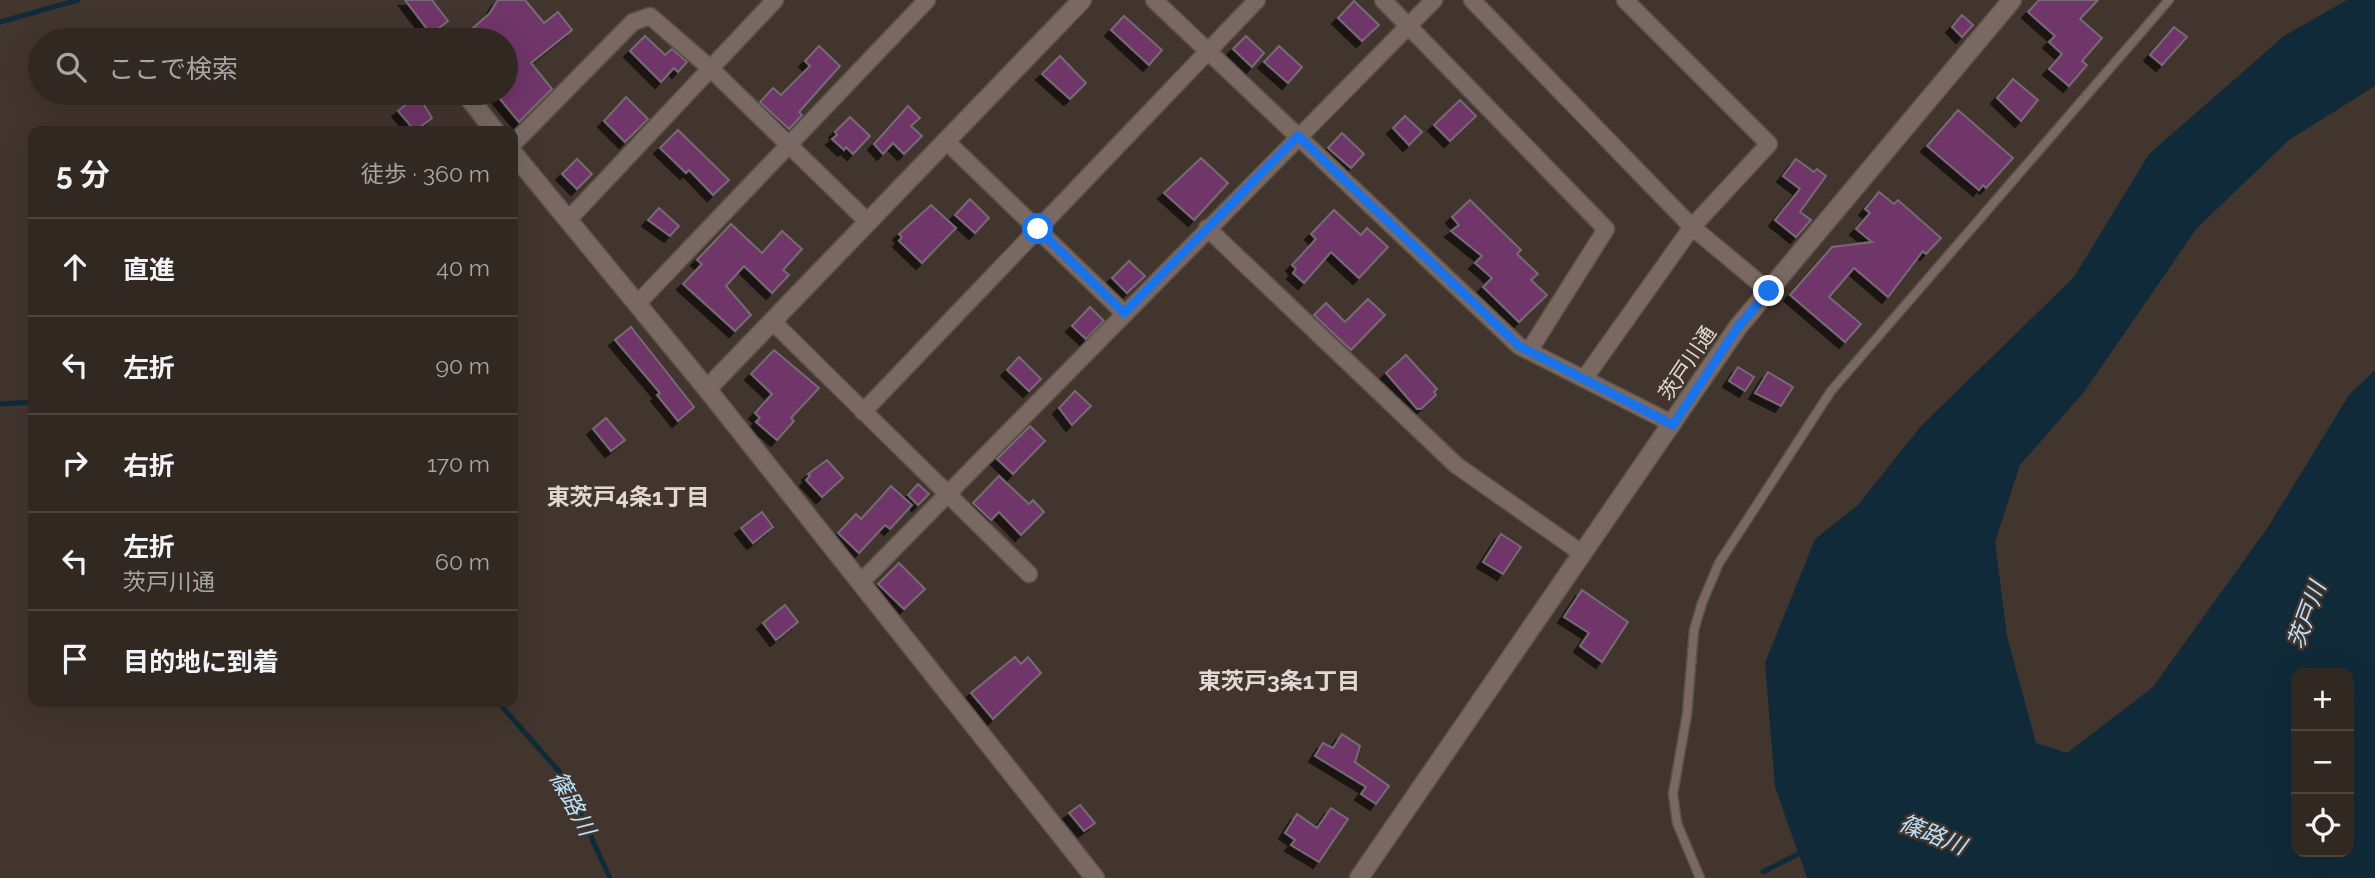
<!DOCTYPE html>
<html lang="ja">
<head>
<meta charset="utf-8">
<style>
	:root { --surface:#322822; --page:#3a302a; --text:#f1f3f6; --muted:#a8a6a5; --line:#4d4440 }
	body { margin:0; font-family:Raleway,"Noto Sans JP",sans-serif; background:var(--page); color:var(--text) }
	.controls { position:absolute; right:21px; bottom:21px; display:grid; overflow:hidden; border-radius:14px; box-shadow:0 7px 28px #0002 }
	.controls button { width:63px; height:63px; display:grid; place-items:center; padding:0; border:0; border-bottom:2px solid var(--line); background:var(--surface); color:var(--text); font:35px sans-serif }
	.stop { position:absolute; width:21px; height:21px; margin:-16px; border:5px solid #1a73e8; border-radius:50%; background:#fff }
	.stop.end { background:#1a73e8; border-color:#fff; box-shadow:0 2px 7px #0008 }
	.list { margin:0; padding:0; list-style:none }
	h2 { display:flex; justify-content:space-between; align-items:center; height:91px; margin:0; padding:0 28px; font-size:30px }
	h2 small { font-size:23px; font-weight:400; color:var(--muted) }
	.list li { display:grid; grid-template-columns:46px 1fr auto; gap:21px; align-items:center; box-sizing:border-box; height:98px; padding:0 28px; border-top:2px solid var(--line) }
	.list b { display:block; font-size:26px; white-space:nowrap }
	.list p { margin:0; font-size:23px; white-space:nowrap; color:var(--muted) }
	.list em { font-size:23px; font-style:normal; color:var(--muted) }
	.icon { flex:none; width:38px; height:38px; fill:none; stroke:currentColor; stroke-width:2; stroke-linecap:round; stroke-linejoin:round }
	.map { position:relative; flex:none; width:2375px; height:878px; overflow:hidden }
	.search { position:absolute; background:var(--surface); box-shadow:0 7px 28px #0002; left:28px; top:28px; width:490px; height:77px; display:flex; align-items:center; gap:18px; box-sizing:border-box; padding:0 24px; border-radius:38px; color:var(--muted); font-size:26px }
	.panel { position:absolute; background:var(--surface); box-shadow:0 7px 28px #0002; left:28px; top:126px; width:490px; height:581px; border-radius:14px }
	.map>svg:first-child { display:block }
	.water { fill:#102a39; fill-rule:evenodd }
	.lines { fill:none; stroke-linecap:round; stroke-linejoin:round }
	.stream { stroke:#102a39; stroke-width:5 }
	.building { fill:#703669; stroke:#776a75; stroke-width:2; filter:url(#shadow) }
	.service-casing { stroke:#5c514b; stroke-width:11 }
	.minor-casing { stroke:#5c514b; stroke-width:19 }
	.tertiary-casing { stroke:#5c514b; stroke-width:21 }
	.service { stroke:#796962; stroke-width:8 }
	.minor { stroke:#796962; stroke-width:16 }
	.tertiary { stroke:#796962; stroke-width:18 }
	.route { stroke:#1a73e8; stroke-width:9 }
	.labels { text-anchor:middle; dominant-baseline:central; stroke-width:5; stroke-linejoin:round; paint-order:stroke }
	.street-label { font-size:21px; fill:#e2d9d5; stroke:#42352e }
	.neighbourhood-label { font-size:23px; font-weight:bold; fill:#e2d9d5; stroke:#42352e }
	.water-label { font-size:23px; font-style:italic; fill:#bae2fc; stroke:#42352e }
</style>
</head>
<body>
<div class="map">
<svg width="2375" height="878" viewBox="0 0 2375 878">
	<defs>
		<filter id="shadow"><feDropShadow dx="-6" dy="6" stdDeviation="0" flood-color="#0009"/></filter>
	</defs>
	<rect width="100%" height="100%" fill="#42352e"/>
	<path class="water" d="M2347 0H2375V86L2289 140 2197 228 2084 392 2020 465 1995 542 2007 636 2036 743 2067 753 2153 687 2268 527 2349 395 2375 370V878H1807L1775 787 1765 663 1815 539 1858 505 1921 426 2074 277 2149 154 2284 36ZM2296 673H2349V852H2296Z"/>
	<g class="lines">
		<g class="stream">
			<polyline points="0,22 78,0"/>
			<polyline points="0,404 33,402"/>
			<polyline points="498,702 563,776 610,878"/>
			<polyline points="1763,872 1804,851"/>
		</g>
	</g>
	<g class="building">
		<polygon points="405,0 432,0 448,21 431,34"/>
		<polygon points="498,0 525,0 544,23 558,12 572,30 531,63 552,89 519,122 495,93 506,93 506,40 459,40 489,14"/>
		<polygon points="2039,0 2098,0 2080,19 2102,38 2082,61 2087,65 2069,86 2049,69 2062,54 2049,42 2055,36 2028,12"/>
		<polygon points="1354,1 1379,25 1362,41 1338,18"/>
		<polygon points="1962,15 1973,25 1962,37 1952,27"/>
		<polygon points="1124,16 1162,50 1149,65 1111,30"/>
		<polygon points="2174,27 2187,37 2162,65 2150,55"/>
		<polygon points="645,36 665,55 672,49 687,62 678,72 674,68 661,82 630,51"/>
		<polygon points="1246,36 1264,53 1252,67 1233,49"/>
		<polygon points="819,46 840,66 799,112 802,115 789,129 760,102 773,88 781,95 810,66 805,61"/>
		<polygon points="1279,46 1302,67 1288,83 1264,62"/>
		<polygon points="1060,56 1086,83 1070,99 1042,74"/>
		<polygon points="2013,79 2038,100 2021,121 1997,98"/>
		<polygon points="418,95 432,118 415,131 398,111"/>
		<polygon points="626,97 648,119 625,142 604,121"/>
		<polygon points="1460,100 1476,116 1450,141 1434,125"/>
		<polygon points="908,106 920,118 911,126 922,136 904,154 893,143 883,154 874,144"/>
		<polygon points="1958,110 2013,158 1986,188 1983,185 1979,190 1927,146"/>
		<polygon points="1405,116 1422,132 1409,145 1393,128"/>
		<polygon points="850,117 870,136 853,154 846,147 844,150 832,139 837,135 835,132"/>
		<polygon points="678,130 729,180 713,195 689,170 686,173 660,148"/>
		<polygon points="1342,133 1364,154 1351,168 1328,148"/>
		<polygon points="1201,158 1228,183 1194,220 1164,193"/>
		<polygon points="577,159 592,174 577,189 562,174"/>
		<polygon points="1796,159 1814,172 1817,169 1826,176 1800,212 1811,220 1796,237 1775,220 1800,189 1783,176"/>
		<polygon points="1879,192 1894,204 1898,200 1941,238 1926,254 1923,251 1888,297 1854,268 1829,297 1861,324 1845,342 1790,295 1832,247 1872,242 1856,229 1870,213 1865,209"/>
		<polygon points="970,199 989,218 975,233 955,215"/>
		<polygon points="1470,200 1521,250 1517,254 1538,274 1531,280 1547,295 1519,322 1483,287 1492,278 1475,263 1482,256 1451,231 1459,225 1452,217"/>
		<polygon points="931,205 956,228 922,263 899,241 902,237 899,234"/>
		<polygon points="659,208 679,226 670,236 648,220"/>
		<polygon points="1334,210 1361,235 1367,228 1388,247 1359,278 1331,252 1304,283 1293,273 1296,269 1292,265 1316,239 1311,234"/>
		<polygon points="731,224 762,253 782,231 802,249 783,270 789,275 772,293 744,266 726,286 751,315 735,331 683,284 702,264 697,260"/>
		<polygon points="1129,261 1145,276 1127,293 1112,278"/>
		<polygon points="1368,299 1385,315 1351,350 1314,315 1326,303 1345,322"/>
		<polygon points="1090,307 1104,321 1086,339 1072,326"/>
		<polygon points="631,327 694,407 678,421 657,395 660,393 615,340"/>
		<polygon points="774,350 819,388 791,418 794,421 777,440 756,422 760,418 755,413 772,394 751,374"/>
		<polygon points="1406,355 1437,389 1434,392 1436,395 1421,409 1417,409 1386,373"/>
		<polygon points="1019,357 1041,379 1029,391 1007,370"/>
		<polygon points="1738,367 1754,377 1745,391 1729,381"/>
		<polygon points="1768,372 1793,387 1781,406 1755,393"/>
		<polygon points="1075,391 1091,406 1072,425 1059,408"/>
		<polygon points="606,418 625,440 611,451 593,429"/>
		<polygon points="1030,426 1045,441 1013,474 997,459"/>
		<polygon points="827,460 843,478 822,497 806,480 810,476 808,474"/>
		<polygon points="999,476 1029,504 1033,500 1044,512 1021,535 999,512 991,520 973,503"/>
		<polygon points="918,484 929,494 918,505 908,495"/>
		<polygon points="891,486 912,505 890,529 885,525 859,553 838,533 856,514 861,519"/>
		<polygon points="762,512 773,527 753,543 741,528"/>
		<polygon points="1501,534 1521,547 1503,574 1483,562"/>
		<polygon points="899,563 925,589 904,609 878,584"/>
		<polygon points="1582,590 1628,622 1602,662 1580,646 1589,633 1564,617"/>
		<polygon points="785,605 798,622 776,640 763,623"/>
		<polygon points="1015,657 1021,664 1028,657 1041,673 993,719 971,693"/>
		<polygon points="1342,734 1360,746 1355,762 1389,786 1376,804 1361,794 1366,787 1315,756 1323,743 1333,748"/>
		<polygon points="1080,805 1095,823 1084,831 1069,813"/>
		<polygon points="1331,808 1348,819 1319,862 1291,845 1295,840 1285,833 1297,814 1317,828"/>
	</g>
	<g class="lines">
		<defs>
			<polyline id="service" points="1700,878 1677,823 1673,794 1687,714 1694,630 1702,603 1719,563 1831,391 2169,0"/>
			<g id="minor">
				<polyline points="1154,0 1519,346 1673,424"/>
				<polyline points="1383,0 1606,229 1529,351"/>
				<polyline points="1472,0 1692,227 1769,291"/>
				<polyline points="946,141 1124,313"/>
				<polyline points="513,144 633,22 650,16 710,68 868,222"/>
				<polyline points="568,220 775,0"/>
				<polyline points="1207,228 1456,465 1583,554"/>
				<polyline points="637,304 927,0"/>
				<polyline points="772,321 1029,574"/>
				<polyline points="1584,379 1692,227 1769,144 1625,0"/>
				<polyline points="863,412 1257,0"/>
				<polyline points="860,583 1434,0"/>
			</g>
			<g id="tertiary">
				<polyline points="465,93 495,131"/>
				<polyline points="513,153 707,389 1095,878"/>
				<polyline points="707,389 1082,0"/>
				<polyline points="1359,878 1738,327 2012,0"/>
			</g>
		</defs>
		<use href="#service" class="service-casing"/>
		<use href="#minor" class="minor-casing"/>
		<use href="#tertiary" class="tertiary-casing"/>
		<use href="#service" class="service"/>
		<use href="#minor" class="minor"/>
		<use href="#tertiary" class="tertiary"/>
	</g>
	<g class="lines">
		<polyline class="route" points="1038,229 1124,313 1298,136 1519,346 1673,425 1738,327 1769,291"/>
	</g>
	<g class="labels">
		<g class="street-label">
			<text transform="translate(1687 363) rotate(-56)">茨戸川通</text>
		</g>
		<g class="neighbourhood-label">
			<text x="628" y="496">東茨戸4条1丁目</text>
			<text x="1279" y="680">東茨戸3条1丁目</text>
		</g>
		<g class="water-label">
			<text transform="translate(2306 615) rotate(-70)">茨戸川</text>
			<text transform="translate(573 803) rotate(62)">篠路川</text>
			<text transform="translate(1933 834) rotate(22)">篠路川</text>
		</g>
	</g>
</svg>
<div class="controls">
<button>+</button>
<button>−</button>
<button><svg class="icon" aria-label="locate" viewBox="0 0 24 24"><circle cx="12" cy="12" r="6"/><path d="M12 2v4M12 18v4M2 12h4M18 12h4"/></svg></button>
</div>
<div class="stop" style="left:1038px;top:229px"></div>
<div class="stop end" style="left:1769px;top:291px"></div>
<div class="search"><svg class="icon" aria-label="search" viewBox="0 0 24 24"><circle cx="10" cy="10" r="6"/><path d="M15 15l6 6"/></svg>ここで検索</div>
<section class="panel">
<h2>5 分<small>徒歩 · 360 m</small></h2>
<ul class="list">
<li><svg class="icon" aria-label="ahead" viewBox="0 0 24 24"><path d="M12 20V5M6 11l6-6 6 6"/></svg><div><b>直進</b></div><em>40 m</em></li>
<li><svg class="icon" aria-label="left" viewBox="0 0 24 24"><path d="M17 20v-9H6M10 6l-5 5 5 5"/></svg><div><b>左折</b></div><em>90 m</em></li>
<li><svg class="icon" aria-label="right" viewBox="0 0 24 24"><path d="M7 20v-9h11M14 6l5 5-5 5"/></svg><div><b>右折</b></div><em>170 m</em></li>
<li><svg class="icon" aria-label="left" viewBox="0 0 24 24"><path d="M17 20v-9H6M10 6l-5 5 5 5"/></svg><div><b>左折</b><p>茨戸川通</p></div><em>60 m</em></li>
<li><svg class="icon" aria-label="arrive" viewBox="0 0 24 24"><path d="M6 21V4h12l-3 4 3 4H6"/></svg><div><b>目的地に到着</b></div></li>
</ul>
</section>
</div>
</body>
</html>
